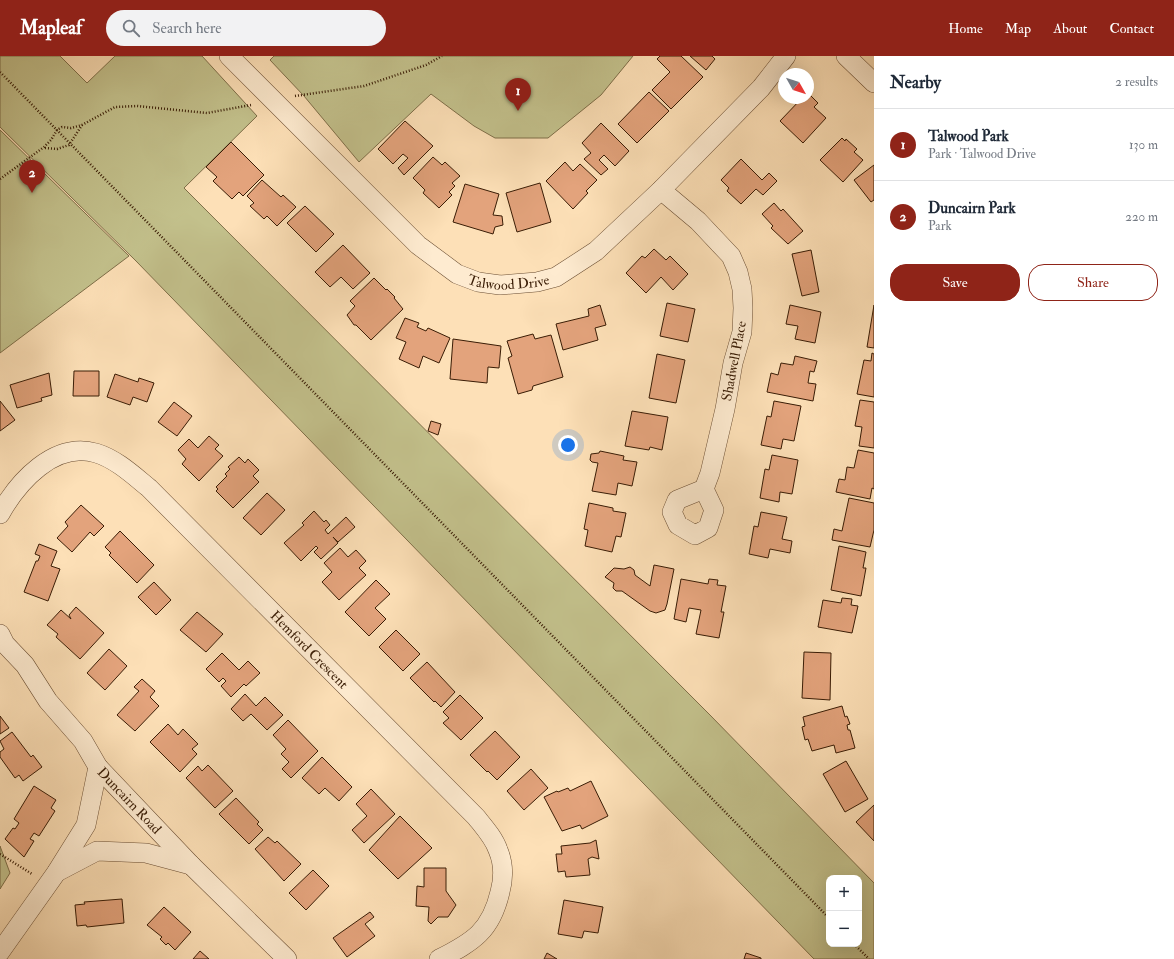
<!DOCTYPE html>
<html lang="en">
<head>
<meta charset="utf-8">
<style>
	:root { --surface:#fff; --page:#f2f2f3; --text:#1f2937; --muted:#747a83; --line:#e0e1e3; --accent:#8f2418 }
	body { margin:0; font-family:"IM FELL Double Pica",serif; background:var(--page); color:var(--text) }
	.controls { position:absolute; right:12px; bottom:12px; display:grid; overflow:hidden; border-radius:8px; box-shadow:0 4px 16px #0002 }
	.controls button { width:36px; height:36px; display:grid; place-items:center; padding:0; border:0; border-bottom:1px solid var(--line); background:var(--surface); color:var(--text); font:20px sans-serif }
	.compass { position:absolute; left:778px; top:12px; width:36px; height:36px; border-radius:50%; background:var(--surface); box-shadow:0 4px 16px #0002; rotate:129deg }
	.you { position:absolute; left:568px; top:389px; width:14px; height:14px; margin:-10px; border:3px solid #fff; border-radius:50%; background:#1a73e8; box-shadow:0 0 0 6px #1a73e833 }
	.badge { display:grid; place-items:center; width:26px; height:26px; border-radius:50%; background:var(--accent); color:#fff; font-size:13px; font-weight:700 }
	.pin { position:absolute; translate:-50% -33px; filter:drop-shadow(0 1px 2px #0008) }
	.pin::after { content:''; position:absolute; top:21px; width:14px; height:12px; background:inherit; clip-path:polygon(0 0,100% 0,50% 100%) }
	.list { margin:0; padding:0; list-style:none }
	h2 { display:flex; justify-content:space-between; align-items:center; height:52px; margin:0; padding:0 16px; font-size:17px }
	h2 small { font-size:13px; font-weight:400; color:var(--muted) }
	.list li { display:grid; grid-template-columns:26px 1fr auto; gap:12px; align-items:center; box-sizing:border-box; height:72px; padding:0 16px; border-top:1px solid var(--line) }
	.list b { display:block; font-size:15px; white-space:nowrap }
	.list p { margin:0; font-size:13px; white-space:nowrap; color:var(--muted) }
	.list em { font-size:13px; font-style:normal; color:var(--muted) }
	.actions { display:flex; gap:8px; padding:12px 16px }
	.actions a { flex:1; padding:9px 0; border:1px solid var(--accent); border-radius:16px; text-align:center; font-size:14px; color:var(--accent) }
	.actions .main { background:var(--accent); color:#fff }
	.icon { flex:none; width:22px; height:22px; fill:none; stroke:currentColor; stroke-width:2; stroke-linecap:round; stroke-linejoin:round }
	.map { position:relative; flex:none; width:874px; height:903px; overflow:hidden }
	header { display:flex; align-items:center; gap:24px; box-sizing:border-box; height:56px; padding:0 20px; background:var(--accent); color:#fff }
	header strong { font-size:19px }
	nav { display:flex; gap:22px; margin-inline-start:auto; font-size:14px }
	.search { width:280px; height:36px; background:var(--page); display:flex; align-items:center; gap:10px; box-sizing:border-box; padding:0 14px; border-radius:22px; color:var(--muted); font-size:15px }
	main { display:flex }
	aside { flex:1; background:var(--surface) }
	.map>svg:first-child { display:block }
	.green { fill:#c3c18c; stroke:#7e6e48; fill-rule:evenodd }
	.building { fill:#e3a37c; stroke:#391c05 }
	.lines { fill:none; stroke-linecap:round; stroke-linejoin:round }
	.minor-casing { stroke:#6a4d32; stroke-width:20 }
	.path { stroke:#391c05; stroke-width:2.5; stroke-dasharray:1 2; stroke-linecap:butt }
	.minor { stroke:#feebd0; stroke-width:19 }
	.labels { text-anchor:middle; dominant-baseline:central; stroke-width:4; stroke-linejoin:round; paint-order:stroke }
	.street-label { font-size:14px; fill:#391c05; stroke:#feebd0 }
</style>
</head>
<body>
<header>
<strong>Mapleaf</strong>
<div class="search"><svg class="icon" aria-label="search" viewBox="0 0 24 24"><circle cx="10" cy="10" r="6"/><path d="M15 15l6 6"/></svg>Search here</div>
<nav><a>Home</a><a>Map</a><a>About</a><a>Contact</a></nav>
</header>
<main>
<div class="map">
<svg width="874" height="903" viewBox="0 0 874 903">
	<rect width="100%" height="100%" fill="#fde0b7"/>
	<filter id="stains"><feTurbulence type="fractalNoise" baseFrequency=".005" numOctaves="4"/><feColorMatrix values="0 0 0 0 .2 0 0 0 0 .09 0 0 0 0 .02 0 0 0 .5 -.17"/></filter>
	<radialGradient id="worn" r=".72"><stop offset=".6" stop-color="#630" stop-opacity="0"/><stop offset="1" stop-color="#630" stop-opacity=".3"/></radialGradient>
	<g class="green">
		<path d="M0 0H60L87 27 115 0H202L257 60 184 132 710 659 874 827V903H814L136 205 0 71ZM829 822H859V888H829Z"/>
		<polygon points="274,0 633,0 601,39 548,82 495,82 474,70 431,38 359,106 304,40 270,4"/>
		<polygon points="0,74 129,200 0,297"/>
		<polygon points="0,790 10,817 0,833"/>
	</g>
	<g class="building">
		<polygon points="660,0 681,0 703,21 671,53 652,34 670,16 657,3"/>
		<polygon points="690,0 712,0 715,3 706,14"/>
		<polygon points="649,36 669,55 637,87 618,68"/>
		<polygon points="808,37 818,47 814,51 826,62 803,87 780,65 802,42 808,42"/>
		<polygon points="405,65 433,90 404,119 398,112 408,102 403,98 393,108 378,93"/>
		<polygon points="601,67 629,95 615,110 604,99 599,104 608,113 601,119 584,103 591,97 582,87"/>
		<polygon points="842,82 845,85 846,83 857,93 854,96 863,104 843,126 820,104"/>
		<polygon points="231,86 264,119 243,140 239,136 232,143 213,125 217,121 206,111"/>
		<polygon points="433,101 442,109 445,106 460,120 452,127 455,130 449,136 452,139 439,152 423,137 425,134 413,122"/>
		<polygon points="741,103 762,124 769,117 777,125 763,139 756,133 741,148 727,135 729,132 721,124"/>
		<polygon points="565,106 573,115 580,108 597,124 586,135 588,137 573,153 546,125"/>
		<polygon points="874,109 874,144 871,146 854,124"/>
		<polygon points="262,124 281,141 283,139 296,151 277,170 267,160 264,163 250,150 254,147 247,140"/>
		<polygon points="540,127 551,166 517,176 506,137"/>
		<polygon points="465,128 499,138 493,159 502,160 503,169 495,171 493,178 453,166"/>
		<polygon points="774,147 781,155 783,153 803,175 788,188 771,172 773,170 762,158"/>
		<polygon points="305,150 334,178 316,196 287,167"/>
		<polygon points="343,189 370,217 353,233 341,221 330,231 315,216"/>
		<polygon points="654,193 666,204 670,200 688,218 673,234 661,221 646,237 626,217 642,200 645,202"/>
		<polygon points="811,194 819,236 802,240 792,198"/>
		<polygon points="374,222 386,234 387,233 395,241 394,242 403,253 371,284 356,269 354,269 347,259 355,250 350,245"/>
		<polygon points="667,247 695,253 688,286 660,280"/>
		<polygon points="600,249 606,269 595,272 598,284 563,294 556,268 589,260 588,253"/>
		<polygon points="790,249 821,256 815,287 795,283 798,270 786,268"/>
		<polygon points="874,249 874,292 867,291"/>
		<polygon points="405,262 419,267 417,271 426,275 428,272 450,282 439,307 423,300 419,312 399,303 406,286 396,282"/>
		<polygon points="533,278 535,283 551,279 563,321 533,330 532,334 518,338 508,302 512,300 507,285"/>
		<polygon points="453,283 501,290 499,312 488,311 487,327 450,323"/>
		<polygon points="872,297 874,298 874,341 857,338 864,304 871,305"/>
		<polygon points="657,298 685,304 676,347 649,342"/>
		<polygon points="795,300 817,305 814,316 810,315 808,327 816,328 813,345 767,336 771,317 778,319 781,307 793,309"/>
		<polygon points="74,315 99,315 99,340 73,340"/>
		<polygon points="49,317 52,339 41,342 42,345 17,352 10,329"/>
		<polygon points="115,318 138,326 139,322 154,327 147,346 133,341 130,349 107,341"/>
		<polygon points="860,344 874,346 874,392 859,390 862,371 855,370"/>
		<polygon points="0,345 15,364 0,375"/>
		<polygon points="774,345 801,350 794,385 783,383 781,393 761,389 767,360 771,361"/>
		<polygon points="174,346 192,360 177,380 158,366"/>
		<polygon points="632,355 668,361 662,394 650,391 649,394 625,390"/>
		<polygon points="431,365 441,368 438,379 428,375"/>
		<polygon points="209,380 219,389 215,393 223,400 199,425 182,408 186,403 178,394 189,383 198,392"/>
		<polygon points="858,394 874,397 874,433 872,432 870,443 836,436 839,423 845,424 847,411 854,412"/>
		<polygon points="600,395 624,400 623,404 637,406 632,430 618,427 616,439 592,435 598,407 592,406 590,404 591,398 599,397"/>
		<polygon points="772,399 798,404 792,438 780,436 779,446 760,442 765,413 769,414"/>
		<polygon points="239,401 245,407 248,403 259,414 253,420 259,426 233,452 216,435 218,433 216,431 227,420 225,418 230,413 228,411"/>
		<polygon points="267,437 285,454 261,479 243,462"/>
		<polygon points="849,442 874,447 874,474 870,491 832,484 834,473 842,475"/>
		<polygon points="589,447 613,452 613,455 626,457 621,481 616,480 612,496 585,490 588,474 584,473"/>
		<polygon points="81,449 104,470 94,480 90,476 72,496 57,482 68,470 65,466"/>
		<polygon points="314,455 324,466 326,464 330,469 325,474 328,478 346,461 355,471 338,486 333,481 338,487 321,503 314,496 318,492 316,490 301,505 284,487 304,469 302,467"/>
		<polygon points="761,456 787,461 782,483 792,485 790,497 770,493 768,502 749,498 754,470 758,471"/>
		<polygon points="120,475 154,509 137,527 109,499 111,497 105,491"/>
		<polygon points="39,488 57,495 51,510 60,513 48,545 24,536 36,505 38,505 40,500 35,498"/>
		<polygon points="839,490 866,496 863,512 866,512 861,540 831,534"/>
		<polygon points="340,492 348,501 356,494 366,505 359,512 366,519 339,544 322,526 332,516 324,507"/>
		<polygon points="654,509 674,513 667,548 665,554 656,557 650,555 622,535 616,535 613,532 614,527 605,521 614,512 624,513 630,511 634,514 635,519 650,530"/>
		<polygon points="681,523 708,528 709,523 718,524 717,529 726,530 721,556 724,556 719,582 696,578 701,554 689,552 686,566 674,563"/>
		<polygon points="376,524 390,538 375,552 386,563 369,580 345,556"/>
		<polygon points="154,526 171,544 156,559 138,541"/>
		<polygon points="842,542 852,543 851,549 858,550 852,577 818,571 823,544 841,547"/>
		<polygon points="76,551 104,577 80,603 56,581 58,578 47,569 61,554 71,563 69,559"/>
		<polygon points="197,556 223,578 206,596 180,574"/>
		<polygon points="396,574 420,598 403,615 379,591"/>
		<polygon points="109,593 127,610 105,634 87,617"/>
		<polygon points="804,596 831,597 830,644 802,642"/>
		<polygon points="222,597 239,614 248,605 260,617 246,630 244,628 231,641 221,630 226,625 223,622 219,626 206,613"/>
		<polygon points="427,606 455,636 441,651 435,645 434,646 410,622"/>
		<polygon points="142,623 155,635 150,641 159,650 135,675 117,659 139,635 134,631"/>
		<polygon points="245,638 256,650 265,641 283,659 267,674 251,658 243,665 231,653"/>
		<polygon points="460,639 483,662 461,684 443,667 449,662 443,656"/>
		<polygon points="842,650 845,661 847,660 850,668 847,669 848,674 850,674 855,692 836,697 834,689 812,695 808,683 805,684 802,671 805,670 803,661"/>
		<polygon points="0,660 9,672 0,678"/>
		<polygon points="288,664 318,695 291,722 282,713 289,706 281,698 286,693 273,679"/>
		<polygon points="168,668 178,679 183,673 198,688 192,693 197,698 180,716 150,686"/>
		<polygon points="495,675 520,701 497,724 488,715 487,716 470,699"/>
		<polygon points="12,676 31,701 33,699 42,711 23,725 19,719 15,722 0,701 0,696 4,693 0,685"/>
		<polygon points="322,701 352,731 339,745 325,732 319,738 302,722"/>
		<polygon points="846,705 868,743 845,756 823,718"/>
		<polygon points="208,709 233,735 215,752 186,722 198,710 202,715"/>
		<polygon points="531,713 548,732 524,754 507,735"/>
		<polygon points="591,725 608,760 582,773 580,769 562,775 544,741 557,735 558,736 568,732 570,735"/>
		<polygon points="34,730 56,744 51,752 55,755 39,780 34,777 30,783 34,785 24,801 5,783 13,772 15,773 19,767 14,763"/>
		<polygon points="371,733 395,758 364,787 352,774 367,760 356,748"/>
		<polygon points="236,742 259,766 257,768 263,774 249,788 219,758"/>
		<polygon points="874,749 874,785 856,766"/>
		<polygon points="400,760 432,792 398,823 369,794"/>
		<polygon points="268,781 275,787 277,785 301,808 284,825 255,793"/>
		<polygon points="596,784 599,803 592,801 588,803 590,819 566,821 565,815 558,816 556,798 562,798 561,790 590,787"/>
		<polygon points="424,812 446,812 446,835 456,849 448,861 438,861 431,868 428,865 429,851 416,850 417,830 424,831"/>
		<polygon points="313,814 329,830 306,854 289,837"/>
		<polygon points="122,843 124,867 87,871 86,869 77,870 75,849 85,848 84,846"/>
		<polygon points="564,844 603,851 598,877 584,875 582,882 558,878"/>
		<polygon points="164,851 191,876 175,894 168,887 166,889 160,883 162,881 147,869"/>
		<polygon points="370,856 374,861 365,868 375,880 347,901 333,882"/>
		<polygon points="200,895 209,903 193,903"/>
		<polygon points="547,897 557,903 544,903"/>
		<polygon points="746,897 761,902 761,903 744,903"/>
	</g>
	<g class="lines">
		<defs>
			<g id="minor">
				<path id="s1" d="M229 0 418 189 457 218 478 226 500 229 537 226 556 221 596 195 661 134 761 32 786 0"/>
				<polyline points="846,0 874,27"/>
				<polyline points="661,134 698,165 731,200 738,216 742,233 743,252 742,276 733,307 725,353 710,417 704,433 677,444 672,456 678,469 695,479 708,472 714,454 704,433"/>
				<path id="s2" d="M0 458C18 426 54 385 96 397 116 403 133 419 149 432L476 761C484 771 494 782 498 794 504 808 504 821 500 836 491 875 473 886 439 903"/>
				<path id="s3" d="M0 578 5 588 25 609 48 645 83 685 98 711 191 809 287 903"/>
				<polyline points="57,816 97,795 146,797 191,809"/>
				<polyline points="0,896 56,817 86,769 98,711"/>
			</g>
		</defs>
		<use href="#minor" class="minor-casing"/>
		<g class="path">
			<polyline points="0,16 829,862"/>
			<polyline points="295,40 364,30 426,9 442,0"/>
			<polyline points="45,92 57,93 69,89 82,69"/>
			<polyline points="0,123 44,91 51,84 57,74 62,71 71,72 82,69 115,51 137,50 207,57 251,49"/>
			<polyline points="0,798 32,818"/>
			<polyline points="854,888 869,903"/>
		</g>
		<use href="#minor" class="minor"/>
	</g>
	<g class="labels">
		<g class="street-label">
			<text stroke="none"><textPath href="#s1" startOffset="369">Talwood Drive</textPath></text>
			<text transform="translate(734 305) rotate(-79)">Shadwell Place</text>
			<text stroke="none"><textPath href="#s2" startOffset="414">Hemford Crescent</textPath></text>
			<text stroke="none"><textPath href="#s3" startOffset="212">Duncairn Road</textPath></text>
		</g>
	</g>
	<rect width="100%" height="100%" filter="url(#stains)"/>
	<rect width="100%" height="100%" fill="url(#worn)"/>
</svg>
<div class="controls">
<button>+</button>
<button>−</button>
</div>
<svg class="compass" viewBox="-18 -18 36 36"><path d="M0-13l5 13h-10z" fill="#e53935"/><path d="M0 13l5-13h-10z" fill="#747a83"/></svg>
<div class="you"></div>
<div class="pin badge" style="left:518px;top:55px">1</div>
<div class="pin badge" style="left:32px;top:137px">2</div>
</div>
<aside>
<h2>Nearby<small>2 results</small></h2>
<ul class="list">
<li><span class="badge">1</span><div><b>Talwood Park</b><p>Park · Talwood Drive</p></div><em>130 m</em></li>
<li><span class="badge">2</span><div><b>Duncairn Park</b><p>Park</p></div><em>220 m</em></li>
</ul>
<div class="actions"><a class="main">Save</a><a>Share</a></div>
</aside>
</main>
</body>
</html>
